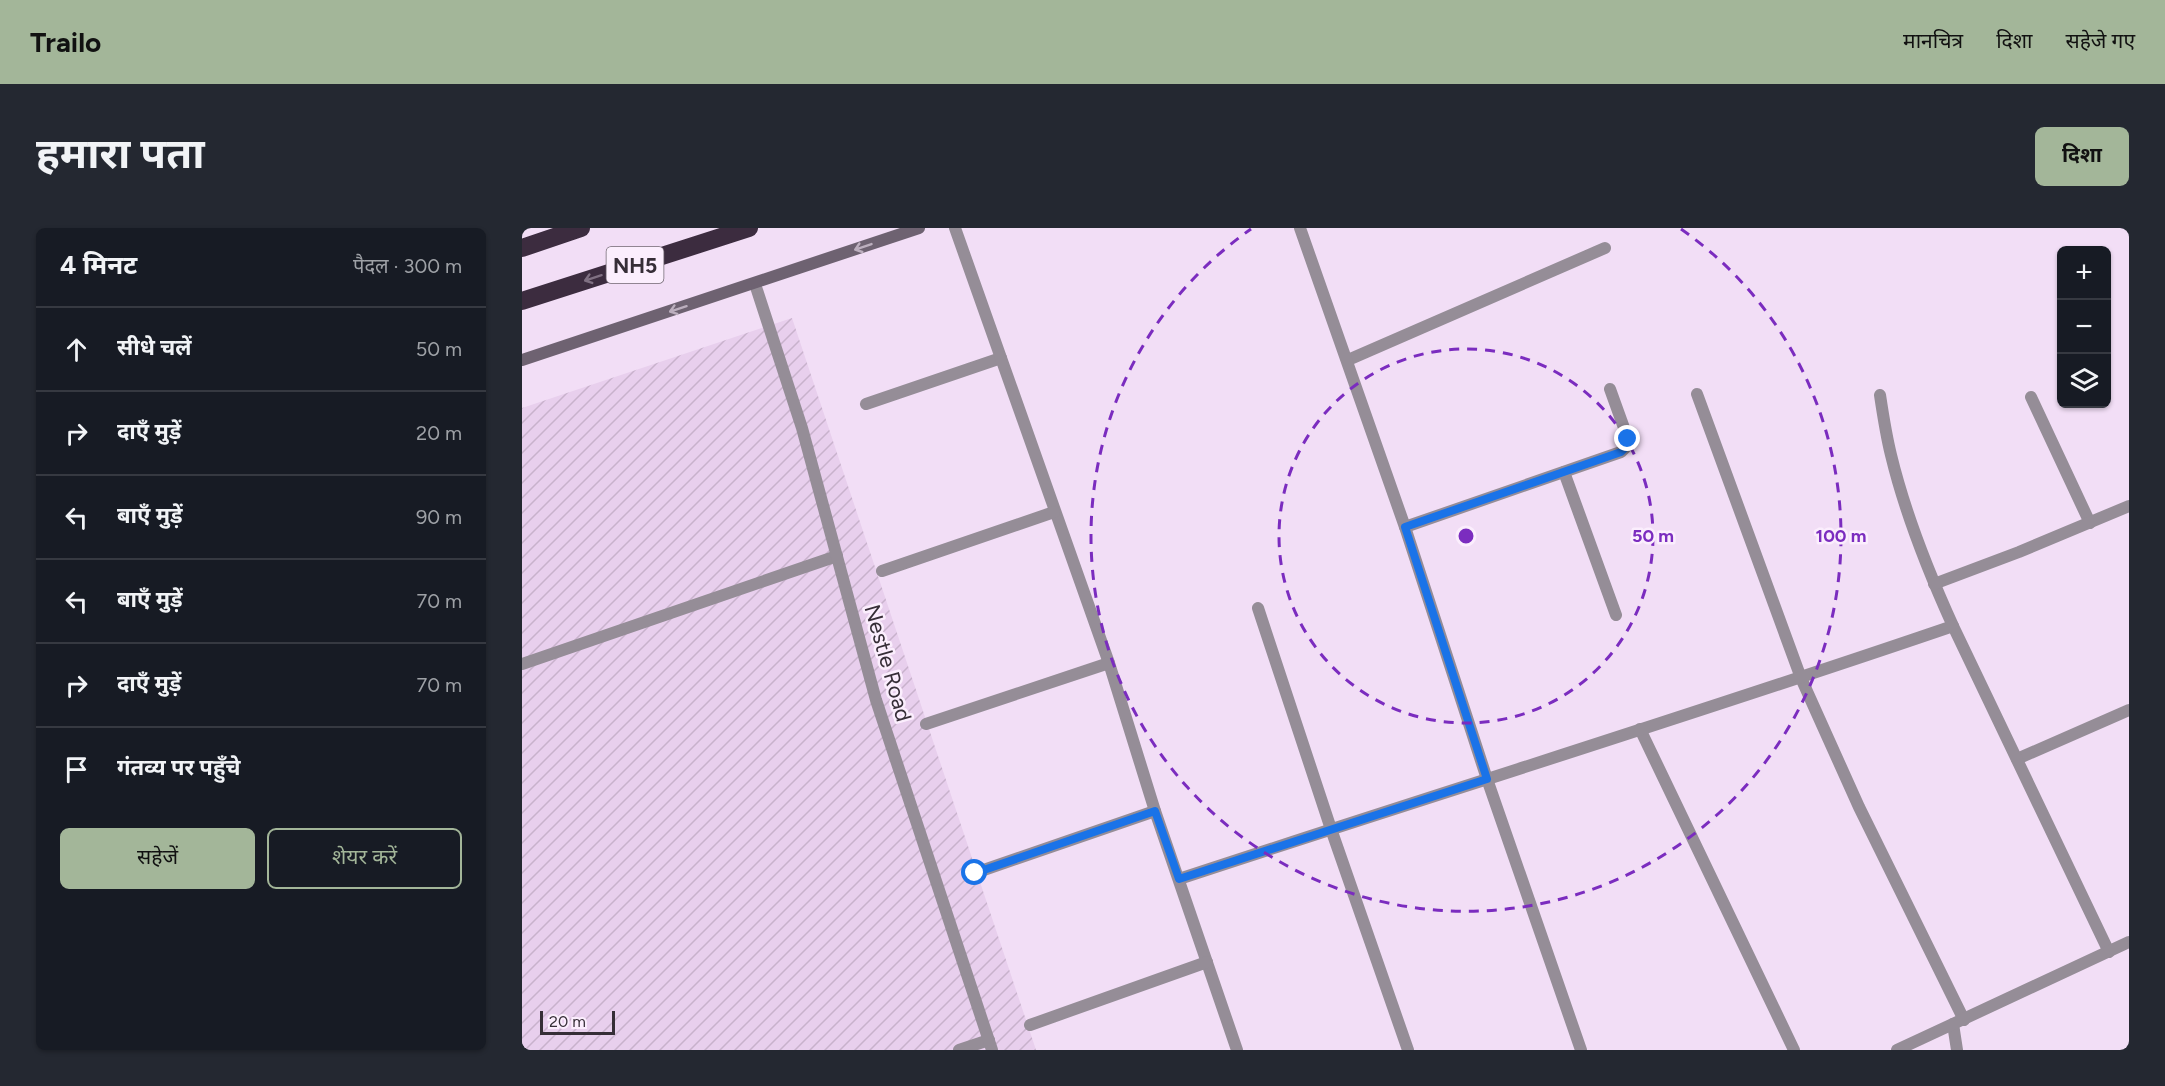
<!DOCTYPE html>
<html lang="hi">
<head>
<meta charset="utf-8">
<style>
	:root { --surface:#171b24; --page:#242831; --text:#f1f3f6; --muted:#9ea1a6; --line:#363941; --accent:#a3b699 }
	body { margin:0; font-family:Figtree,"Noto Sans Devanagari",sans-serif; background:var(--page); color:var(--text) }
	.controls { position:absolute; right:18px; top:18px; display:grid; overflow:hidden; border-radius:9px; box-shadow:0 2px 4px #0004 }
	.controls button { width:54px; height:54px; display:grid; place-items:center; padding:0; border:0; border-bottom:2px solid var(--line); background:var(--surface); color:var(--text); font:30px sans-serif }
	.scale { position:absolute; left:18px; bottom:15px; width:75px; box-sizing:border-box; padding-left:6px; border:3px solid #362e37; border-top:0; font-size:16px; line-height:21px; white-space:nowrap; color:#362e37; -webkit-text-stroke:4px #fbeefd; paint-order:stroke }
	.stop { position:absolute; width:18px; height:18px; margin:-14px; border:4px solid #1a73e8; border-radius:50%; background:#fff }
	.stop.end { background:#1a73e8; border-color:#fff; box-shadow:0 2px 6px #0008 }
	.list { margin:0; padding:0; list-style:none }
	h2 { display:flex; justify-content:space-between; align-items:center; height:78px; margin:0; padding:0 24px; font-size:26px }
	h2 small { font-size:20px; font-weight:400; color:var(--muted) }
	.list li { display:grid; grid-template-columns:39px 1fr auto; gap:18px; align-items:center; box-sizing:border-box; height:84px; padding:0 24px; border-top:2px solid var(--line) }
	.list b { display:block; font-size:22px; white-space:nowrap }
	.list em { font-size:20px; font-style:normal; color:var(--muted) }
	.actions { display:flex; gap:12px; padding:18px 24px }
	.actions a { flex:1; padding:14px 0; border:2px solid var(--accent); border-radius:9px; text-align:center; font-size:21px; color:var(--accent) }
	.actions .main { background:var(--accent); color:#111 }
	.icon { flex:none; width:33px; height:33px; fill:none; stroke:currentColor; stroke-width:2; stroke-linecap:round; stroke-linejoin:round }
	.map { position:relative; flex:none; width:1607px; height:822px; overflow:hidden; border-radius:9px }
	header { display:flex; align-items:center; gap:36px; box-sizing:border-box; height:84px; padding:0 30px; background:var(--accent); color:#111 }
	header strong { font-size:28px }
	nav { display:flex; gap:33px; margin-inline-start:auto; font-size:21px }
	.intro { display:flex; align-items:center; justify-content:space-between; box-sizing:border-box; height:144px; padding:0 36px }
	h1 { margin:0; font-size:42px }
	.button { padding:15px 27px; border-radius:9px; background:var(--accent); color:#111; font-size:21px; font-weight:700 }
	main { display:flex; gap:36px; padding:0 36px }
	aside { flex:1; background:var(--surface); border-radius:9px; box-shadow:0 2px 4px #0004 }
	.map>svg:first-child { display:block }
	.industrial { fill:url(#industrial-furrows) }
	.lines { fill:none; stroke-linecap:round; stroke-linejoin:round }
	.lane { stroke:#958d97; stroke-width:12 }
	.street { stroke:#958d97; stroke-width:12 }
	.secondary { stroke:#6e6271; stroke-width:12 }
	.highway { stroke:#3c2c3f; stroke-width:18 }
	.oneway { stroke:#bcafbe }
	.oneway2 { stroke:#7f7082 }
	.route { stroke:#1a73e8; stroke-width:8 }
	.ring { fill:none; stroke:#7b2cbf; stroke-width:3; stroke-dasharray:10 8 }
	.labels { text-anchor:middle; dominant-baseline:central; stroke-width:5; stroke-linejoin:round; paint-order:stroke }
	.shield { fill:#fbeefd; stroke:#716872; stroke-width:1.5 }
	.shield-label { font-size:21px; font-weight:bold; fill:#362e37 }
	.street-label { font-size:22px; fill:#362e37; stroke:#fbeefd }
	.centre { fill:#7b2cbf; stroke:#fbeefd; stroke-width:3 }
	.ring-label { font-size:18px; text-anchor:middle; font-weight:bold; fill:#7b2cbf; stroke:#fbeefd; stroke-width:5; stroke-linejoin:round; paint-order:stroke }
</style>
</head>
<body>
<header>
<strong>Trailo</strong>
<nav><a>मानचित्र</a><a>दिशा</a><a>सहेजे गए</a></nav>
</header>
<div class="intro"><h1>हमारा पता</h1><a class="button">दिशा</a></div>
<main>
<aside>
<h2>4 मिनट<small>पैदल · 300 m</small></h2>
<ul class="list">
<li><svg class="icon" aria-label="ahead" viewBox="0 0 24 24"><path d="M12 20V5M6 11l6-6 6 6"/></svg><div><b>सीधे चलें</b></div><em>50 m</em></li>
<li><svg class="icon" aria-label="right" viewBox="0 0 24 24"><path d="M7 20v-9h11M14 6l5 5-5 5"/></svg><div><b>दाएँ मुड़ें</b></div><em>20 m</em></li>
<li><svg class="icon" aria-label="left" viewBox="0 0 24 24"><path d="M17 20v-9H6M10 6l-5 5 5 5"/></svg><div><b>बाएँ मुड़ें</b></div><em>90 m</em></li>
<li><svg class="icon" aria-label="left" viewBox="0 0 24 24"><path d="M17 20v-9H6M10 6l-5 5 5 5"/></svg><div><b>बाएँ मुड़ें</b></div><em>70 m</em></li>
<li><svg class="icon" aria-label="right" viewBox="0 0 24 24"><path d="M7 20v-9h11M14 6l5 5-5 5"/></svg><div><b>दाएँ मुड़ें</b></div><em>70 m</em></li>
<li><svg class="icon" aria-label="arrive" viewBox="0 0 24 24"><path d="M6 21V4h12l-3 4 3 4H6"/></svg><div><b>गंतव्य पर पहुँचे</b></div></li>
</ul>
<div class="actions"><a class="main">सहेजें</a><a>शेयर करें</a></div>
</aside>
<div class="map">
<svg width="1607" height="822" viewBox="0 0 1607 822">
	<defs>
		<pattern id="industrial-furrows" width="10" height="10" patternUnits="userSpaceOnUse" patternTransform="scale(1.5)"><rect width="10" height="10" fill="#e8cfed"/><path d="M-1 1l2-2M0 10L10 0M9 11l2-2" fill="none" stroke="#c8b2cc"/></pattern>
	</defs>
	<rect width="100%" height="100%" fill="#f2def6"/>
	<polygon class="industrial" points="270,90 514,822 0,822 0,180"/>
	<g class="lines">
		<g class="lane">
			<polyline points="826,132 1083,20"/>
			<polyline points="344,176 479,130"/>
			<polyline points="0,436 315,328"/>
			<polyline points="437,822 467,812"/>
		</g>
		<g class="street">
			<polyline points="433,0 587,435 633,583 715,822"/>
			<polyline points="778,0 883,299 965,551 1059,822"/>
			<polyline points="233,56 280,200 354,472 470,822"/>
			<polyline points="1175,166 1279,450 1337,579 1442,792"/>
			<path d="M1358 167C1361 187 1364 207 1369 227 1383 285 1406 343 1431 398"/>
			<polyline points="1509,169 1568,295"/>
			<polyline points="1042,244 1094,387"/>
			<polyline points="883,299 1099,224 1104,219 1106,211 1088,161"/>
			<polyline points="360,343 532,284"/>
			<polyline points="1412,356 1497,324 1607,278"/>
			<polyline points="736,380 809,601 886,822"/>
			<polyline points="404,496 587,435"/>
			<polyline points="1118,501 1272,822"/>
			<polyline points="1495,531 1607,482"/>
			<polyline points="453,645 633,583"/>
			<path d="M657 651C915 566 1174 486 1431 398L1587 724"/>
			<polyline points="1431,796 1435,822"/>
			<polyline points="508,797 685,734"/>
			<polyline points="1375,822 1607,714"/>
		</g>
		<polyline class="secondary" points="0,132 397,0"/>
		<g class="highway">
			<polyline points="0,20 59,0"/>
			<polyline points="0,73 227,0"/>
		</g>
	</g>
	<defs><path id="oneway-shaft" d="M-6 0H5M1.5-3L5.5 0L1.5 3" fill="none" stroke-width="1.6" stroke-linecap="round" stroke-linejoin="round" transform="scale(1.5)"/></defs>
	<g class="oneway">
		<use href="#oneway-shaft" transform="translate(341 19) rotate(161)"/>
		<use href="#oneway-shaft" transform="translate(156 81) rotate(162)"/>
	</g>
	<use class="oneway2" href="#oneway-shaft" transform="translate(71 50) rotate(162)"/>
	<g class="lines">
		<polyline class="route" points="453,645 633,583 657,651 965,551 883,299 1099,224 1104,219 1106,211"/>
	</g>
	<g class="ring">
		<circle cx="944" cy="308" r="187"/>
		<path d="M1159 1A375 375 0 1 1 729 1"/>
	</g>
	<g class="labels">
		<rect class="shield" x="84.5" y="19" width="57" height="36" rx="4.5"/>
		<g class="shield-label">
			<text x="113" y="37">NH5</text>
		</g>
		<g class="street-label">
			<text transform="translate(366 435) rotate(74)">Nestle Road</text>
		</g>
	</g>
	<circle cx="944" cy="308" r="9" class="centre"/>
	<g class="ring-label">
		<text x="1131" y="314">50 m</text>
		<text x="1319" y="314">100 m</text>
	</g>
</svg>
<div class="controls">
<button>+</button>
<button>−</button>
<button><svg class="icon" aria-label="layers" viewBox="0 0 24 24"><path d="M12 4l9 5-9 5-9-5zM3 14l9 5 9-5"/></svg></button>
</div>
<div class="scale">20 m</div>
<div class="stop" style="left:453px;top:645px"></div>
<div class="stop end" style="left:1106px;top:211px"></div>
</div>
</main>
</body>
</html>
